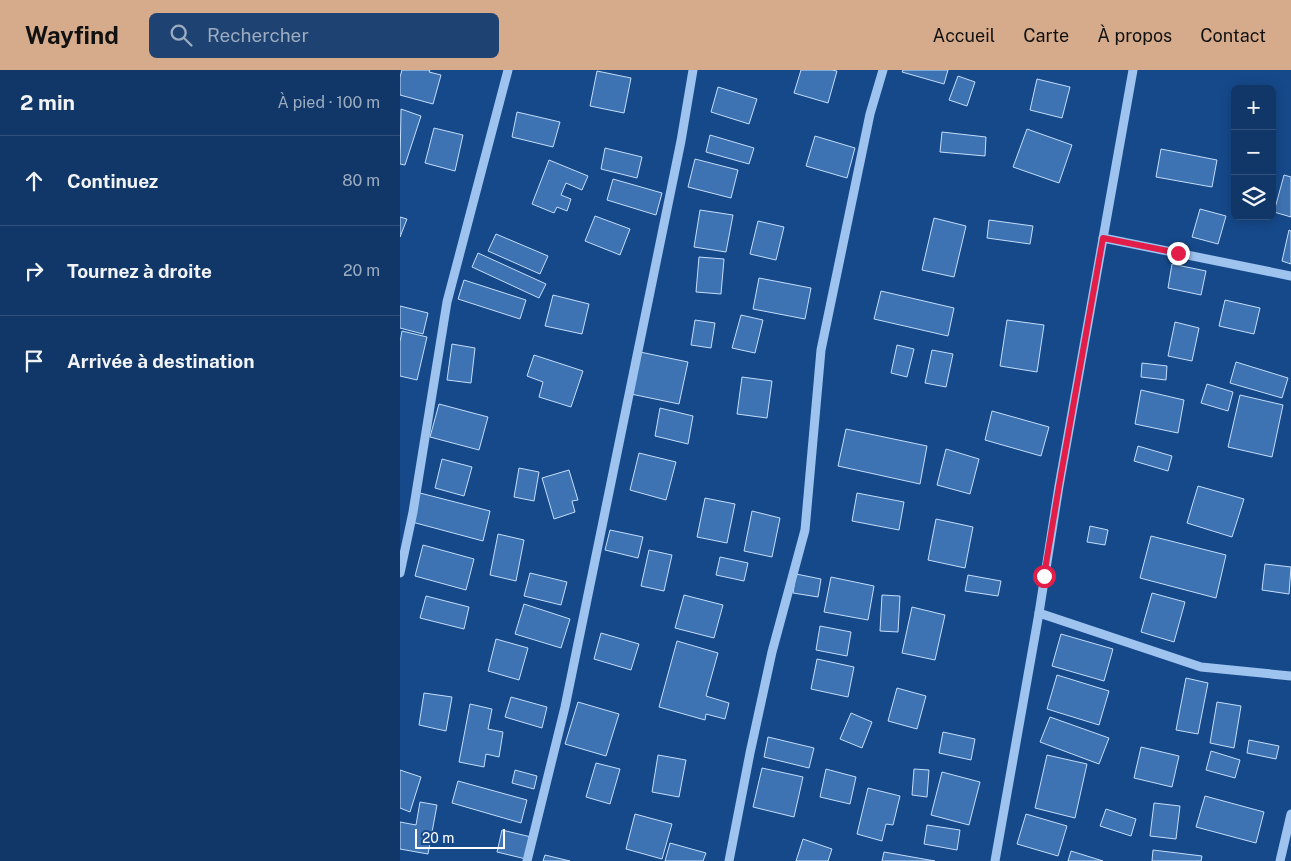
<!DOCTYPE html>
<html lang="fr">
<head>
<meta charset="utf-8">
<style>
	:root { --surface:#103768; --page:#1e4271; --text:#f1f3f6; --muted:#9cacc0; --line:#30517c; --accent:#d6ab8b }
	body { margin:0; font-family:"Public Sans",sans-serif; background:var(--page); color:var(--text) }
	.controls { position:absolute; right:15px; top:15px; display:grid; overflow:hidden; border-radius:8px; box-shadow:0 2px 12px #0003 }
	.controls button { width:45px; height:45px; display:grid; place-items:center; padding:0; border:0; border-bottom:1px solid var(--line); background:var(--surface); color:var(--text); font:25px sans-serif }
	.scale { position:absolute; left:15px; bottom:12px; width:90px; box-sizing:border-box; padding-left:5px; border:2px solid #fff; border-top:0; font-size:14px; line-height:18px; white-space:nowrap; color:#fff; -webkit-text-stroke:4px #16498a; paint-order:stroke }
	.stop { position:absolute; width:15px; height:15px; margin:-11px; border:4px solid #e11d48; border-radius:50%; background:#fff }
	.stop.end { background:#e11d48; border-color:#fff; box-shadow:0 1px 5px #0008 }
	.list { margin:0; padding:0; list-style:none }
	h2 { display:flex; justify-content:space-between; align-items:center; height:65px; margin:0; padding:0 20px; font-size:21px }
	h2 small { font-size:16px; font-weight:400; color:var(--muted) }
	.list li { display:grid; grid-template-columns:32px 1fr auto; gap:15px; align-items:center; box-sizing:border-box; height:90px; padding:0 20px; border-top:1px solid var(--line) }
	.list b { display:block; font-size:19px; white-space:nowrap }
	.list em { font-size:16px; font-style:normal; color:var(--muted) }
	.icon { flex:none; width:28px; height:28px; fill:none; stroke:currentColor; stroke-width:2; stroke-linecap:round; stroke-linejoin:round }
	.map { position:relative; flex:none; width:891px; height:791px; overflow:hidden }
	header { display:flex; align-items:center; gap:30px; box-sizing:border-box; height:70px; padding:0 25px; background:var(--accent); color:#111 }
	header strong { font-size:24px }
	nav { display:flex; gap:28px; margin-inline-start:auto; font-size:18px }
	.search { width:350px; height:45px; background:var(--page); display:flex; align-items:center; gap:12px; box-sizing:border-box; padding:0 18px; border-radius:8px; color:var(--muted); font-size:19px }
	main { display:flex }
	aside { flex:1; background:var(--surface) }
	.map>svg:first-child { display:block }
	.building { fill:#3e73b3; stroke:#c4ddfb }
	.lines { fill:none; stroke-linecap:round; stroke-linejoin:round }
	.minor { stroke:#9ec3ef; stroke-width:9 }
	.route { stroke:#e11d48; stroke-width:6 }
</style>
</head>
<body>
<header>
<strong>Wayfind</strong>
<div class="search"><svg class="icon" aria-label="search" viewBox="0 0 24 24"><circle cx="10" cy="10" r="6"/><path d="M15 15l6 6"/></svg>Rechercher</div>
<nav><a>Accueil</a><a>Carte</a><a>À propos</a><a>Contact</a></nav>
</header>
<main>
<aside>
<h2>2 min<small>À pied · 100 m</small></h2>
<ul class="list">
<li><svg class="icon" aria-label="ahead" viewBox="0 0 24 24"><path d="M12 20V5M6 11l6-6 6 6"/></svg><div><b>Continuez</b></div><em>80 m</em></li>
<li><svg class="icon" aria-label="right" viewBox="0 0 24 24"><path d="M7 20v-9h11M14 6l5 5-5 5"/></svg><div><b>Tournez à droite</b></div><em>20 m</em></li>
<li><svg class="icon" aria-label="arrive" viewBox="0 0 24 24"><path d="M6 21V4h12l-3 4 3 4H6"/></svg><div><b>Arrivée à destination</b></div></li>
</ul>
</aside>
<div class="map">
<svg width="891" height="791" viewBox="0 0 891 791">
	<rect width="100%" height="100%" fill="#16498a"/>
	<g class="building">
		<polygon points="2,0 30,0 29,2 41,5 33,34 0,25 0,7"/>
		<polygon points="401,0 432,0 437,1 428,33 394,23"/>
		<polygon points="503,0 548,0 544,14 502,2"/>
		<polygon points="197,1 231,8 224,43 190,36"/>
		<polygon points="558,6 575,12 567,36 549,30"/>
		<polygon points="637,9 670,17 662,48 630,40"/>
		<polygon points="318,17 357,29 349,54 311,42"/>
		<polygon points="1,39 21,46 5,95 0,94"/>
		<polygon points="117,42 160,52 153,77 112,67"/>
		<polygon points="34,58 63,65 55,101 25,93"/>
		<polygon points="627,59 672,75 659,113 613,97"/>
		<polygon points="542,62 586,67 585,86 540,82"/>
		<polygon points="310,65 354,78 349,94 306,82"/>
		<polygon points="415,66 455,78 447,108 406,96"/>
		<polygon points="205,78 242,87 237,108 201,99"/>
		<polygon points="761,79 817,90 812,117 756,107"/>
		<polygon points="295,89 338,100 331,128 288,117"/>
		<polygon points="149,90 188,106 182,120 166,113 161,125 171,129 167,141 157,137 154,143 132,134"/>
		<polygon points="884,105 891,107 891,147 874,142"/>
		<polygon points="213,109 262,123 256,145 207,130"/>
		<polygon points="800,139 826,146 818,174 792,167"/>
		<polygon points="300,140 333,145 326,182 294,177"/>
		<polygon points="195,146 230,159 220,185 185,171"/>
		<polygon points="0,147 7,149 0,167"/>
		<polygon points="534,148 566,156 554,207 522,200"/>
		<polygon points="589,150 633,156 630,174 587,168"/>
		<polygon points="358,151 384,157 376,190 350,184"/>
		<polygon points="889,160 891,161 891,194 882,191"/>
		<polygon points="96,164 148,186 140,204 88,181"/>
		<polygon points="78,183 146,214 139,228 72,197"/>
		<polygon points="299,187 324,189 321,224 296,222"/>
		<polygon points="772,194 806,201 801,225 768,218"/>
		<polygon points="359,208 411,218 405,249 353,239"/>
		<polygon points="64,210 126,230 120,249 58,229"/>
		<polygon points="481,221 554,238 548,266 474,249"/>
		<polygon points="153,225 189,234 182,264 145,256"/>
		<polygon points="825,230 860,238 854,264 819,256"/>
		<polygon points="0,236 28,243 23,264 0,258"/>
		<polygon points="341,245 363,250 355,283 332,278"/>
		<polygon points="295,250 315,253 311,278 291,275"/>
		<polygon points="607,250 644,255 637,302 600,296"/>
		<polygon points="775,252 799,258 792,291 768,286"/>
		<polygon points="2,261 27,267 17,310 0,306 0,272"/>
		<polygon points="52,274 75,278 71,313 47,310"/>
		<polygon points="497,275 514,279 507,307 491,303"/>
		<polygon points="532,280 553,284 546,317 525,313"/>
		<polygon points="240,282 288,292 279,334 231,324"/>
		<polygon points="134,285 183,301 171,337 139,327 143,312 127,306"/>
		<polygon points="836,292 888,308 882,328 830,313"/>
		<polygon points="742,293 767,296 766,310 741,307"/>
		<polygon points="342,307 372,311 367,348 337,344"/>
		<polygon points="807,314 833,322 828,341 801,333"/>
		<polygon points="741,320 784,330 778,363 735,354"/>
		<polygon points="840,325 883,335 872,387 828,377"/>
		<polygon points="39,334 88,347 79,380 30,367"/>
		<polygon points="260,338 293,346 288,374 255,366"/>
		<polygon points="592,341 649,357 641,386 585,370"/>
		<polygon points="446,359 527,376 520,414 438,396"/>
		<polygon points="738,376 772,386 768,401 734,391"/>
		<polygon points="546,379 579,389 570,424 537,415"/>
		<polygon points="239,383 276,392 266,430 230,420"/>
		<polygon points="42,389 72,397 64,426 35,418"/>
		<polygon points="119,398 139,402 134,431 114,427"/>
		<polygon points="169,400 178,430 172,431 175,442 154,449 142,408"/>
		<polygon points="798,416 844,429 832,467 787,453"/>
		<polygon points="20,423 90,441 83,471 12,452"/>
		<polygon points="457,423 504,432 499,460 452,451"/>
		<polygon points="305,428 335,434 327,473 297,467"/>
		<polygon points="352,441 380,448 372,487 344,481"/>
		<polygon points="536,449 573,457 565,498 528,490"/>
		<polygon points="690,456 708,460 705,475 687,472"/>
		<polygon points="210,460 243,467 238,488 205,480"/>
		<polygon points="98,464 124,470 116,511 90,505"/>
		<polygon points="751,466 826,485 816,528 740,508"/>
		<polygon points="23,475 74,489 66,520 15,506"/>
		<polygon points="249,480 272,485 264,521 241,516"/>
		<polygon points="320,487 348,493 344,511 316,505"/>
		<polygon points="865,494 891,497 889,524 862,520"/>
		<polygon points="130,503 167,512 161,535 124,526"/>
		<polygon points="396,504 421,509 418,527 393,523"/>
		<polygon points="568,505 601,511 598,526 565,521"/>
		<polygon points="431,507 474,516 468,550 424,542"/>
		<polygon points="752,523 785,532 774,572 741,562"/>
		<polygon points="284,525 323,535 314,568 275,558"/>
		<polygon points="482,525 500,526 498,562 480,561"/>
		<polygon points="26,526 69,537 64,559 20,548"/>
		<polygon points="124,534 170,549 161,578 115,564"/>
		<polygon points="512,537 545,545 535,590 502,583"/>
		<polygon points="420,556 451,562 447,586 416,580"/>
		<polygon points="201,563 239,574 231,600 194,589"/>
		<polygon points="661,564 713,579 704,611 652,596"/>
		<polygon points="96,569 128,578 119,610 88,601"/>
		<polygon points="277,571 318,583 306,626 329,633 325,649 306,644 305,650 259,637"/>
		<polygon points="417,589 454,597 448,627 411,619"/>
		<polygon points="657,605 709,621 699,655 647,639"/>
		<polygon points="786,608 808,613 798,664 776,660"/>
		<polygon points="497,618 526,626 517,659 488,651"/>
		<polygon points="24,623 52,627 46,661 19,655"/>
		<polygon points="111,627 147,637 142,658 105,647"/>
		<polygon points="178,632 219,644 206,686 165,674"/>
		<polygon points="817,632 841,636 834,678 810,673"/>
		<polygon points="70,634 92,639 88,659 103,662 99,687 86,684 84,697 59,692"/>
		<polygon points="451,643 472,652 462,678 440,669"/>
		<polygon points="650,647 709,668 699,694 640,672"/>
		<polygon points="543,662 575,669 571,690 539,683"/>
		<polygon points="368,667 414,678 409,698 364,687"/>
		<polygon points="849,670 879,676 876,689 847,683"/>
		<polygon points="741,677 779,686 772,717 734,708"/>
		<polygon points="811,681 840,690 835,708 806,700"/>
		<polygon points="258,685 286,690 279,727 252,722"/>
		<polygon points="647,685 687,694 675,748 635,738"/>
		<polygon points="196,693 220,699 210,734 186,727"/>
		<polygon points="362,698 403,707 394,747 353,737"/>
		<polygon points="426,699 456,707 450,734 420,727"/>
		<polygon points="514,699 529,700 527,727 512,725"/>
		<polygon points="0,700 21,707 10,742 0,738"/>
		<polygon points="115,700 137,706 134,719 112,713"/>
		<polygon points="542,702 580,712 569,755 531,745"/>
		<polygon points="58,711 127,730 121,753 52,733"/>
		<polygon points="468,718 500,726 493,755 486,754 482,771 457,764"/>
		<polygon points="805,726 864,742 856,773 796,757"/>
		<polygon points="20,732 37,735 28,784 0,779 0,752 16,755"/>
		<polygon points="754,733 780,736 776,769 750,766"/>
		<polygon points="706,739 736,749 731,766 700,756"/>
		<polygon points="235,744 272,754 262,789 226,779"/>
		<polygon points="626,744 667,756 658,786 617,774"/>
		<polygon points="527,755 560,760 557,780 524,774"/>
		<polygon points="102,760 131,767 126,789 97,782"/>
		<polygon points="403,769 432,779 428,791 396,791"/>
		<polygon points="270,773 306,783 303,791 265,791"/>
		<polygon points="753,780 802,786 801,791 752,791"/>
		<polygon points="671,781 703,791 668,791"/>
		<polygon points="484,782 535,791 482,791"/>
		<polygon points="145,785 170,791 143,791"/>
	</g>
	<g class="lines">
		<g class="minor">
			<polyline points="703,168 891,206"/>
			<polyline points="0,503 13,442 47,232 108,0"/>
			<polyline points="639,543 801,597 891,606"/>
			<polyline points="127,791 165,637 281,71 293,0"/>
			<polyline points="329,791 350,683 372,582 405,460 421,280 470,44 483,0"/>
			<polyline points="595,791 639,543 659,416 733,0"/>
			<polyline points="880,791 891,744"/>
		</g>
	</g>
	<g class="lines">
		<polyline class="route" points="644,506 659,416 703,168 778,183"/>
	</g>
</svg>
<div class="controls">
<button>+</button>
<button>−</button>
<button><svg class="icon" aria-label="layers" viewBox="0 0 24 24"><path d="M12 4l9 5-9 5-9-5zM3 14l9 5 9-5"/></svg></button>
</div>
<div class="scale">20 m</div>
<div class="stop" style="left:644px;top:506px"></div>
<div class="stop end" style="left:778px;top:183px"></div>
</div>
</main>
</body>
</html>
